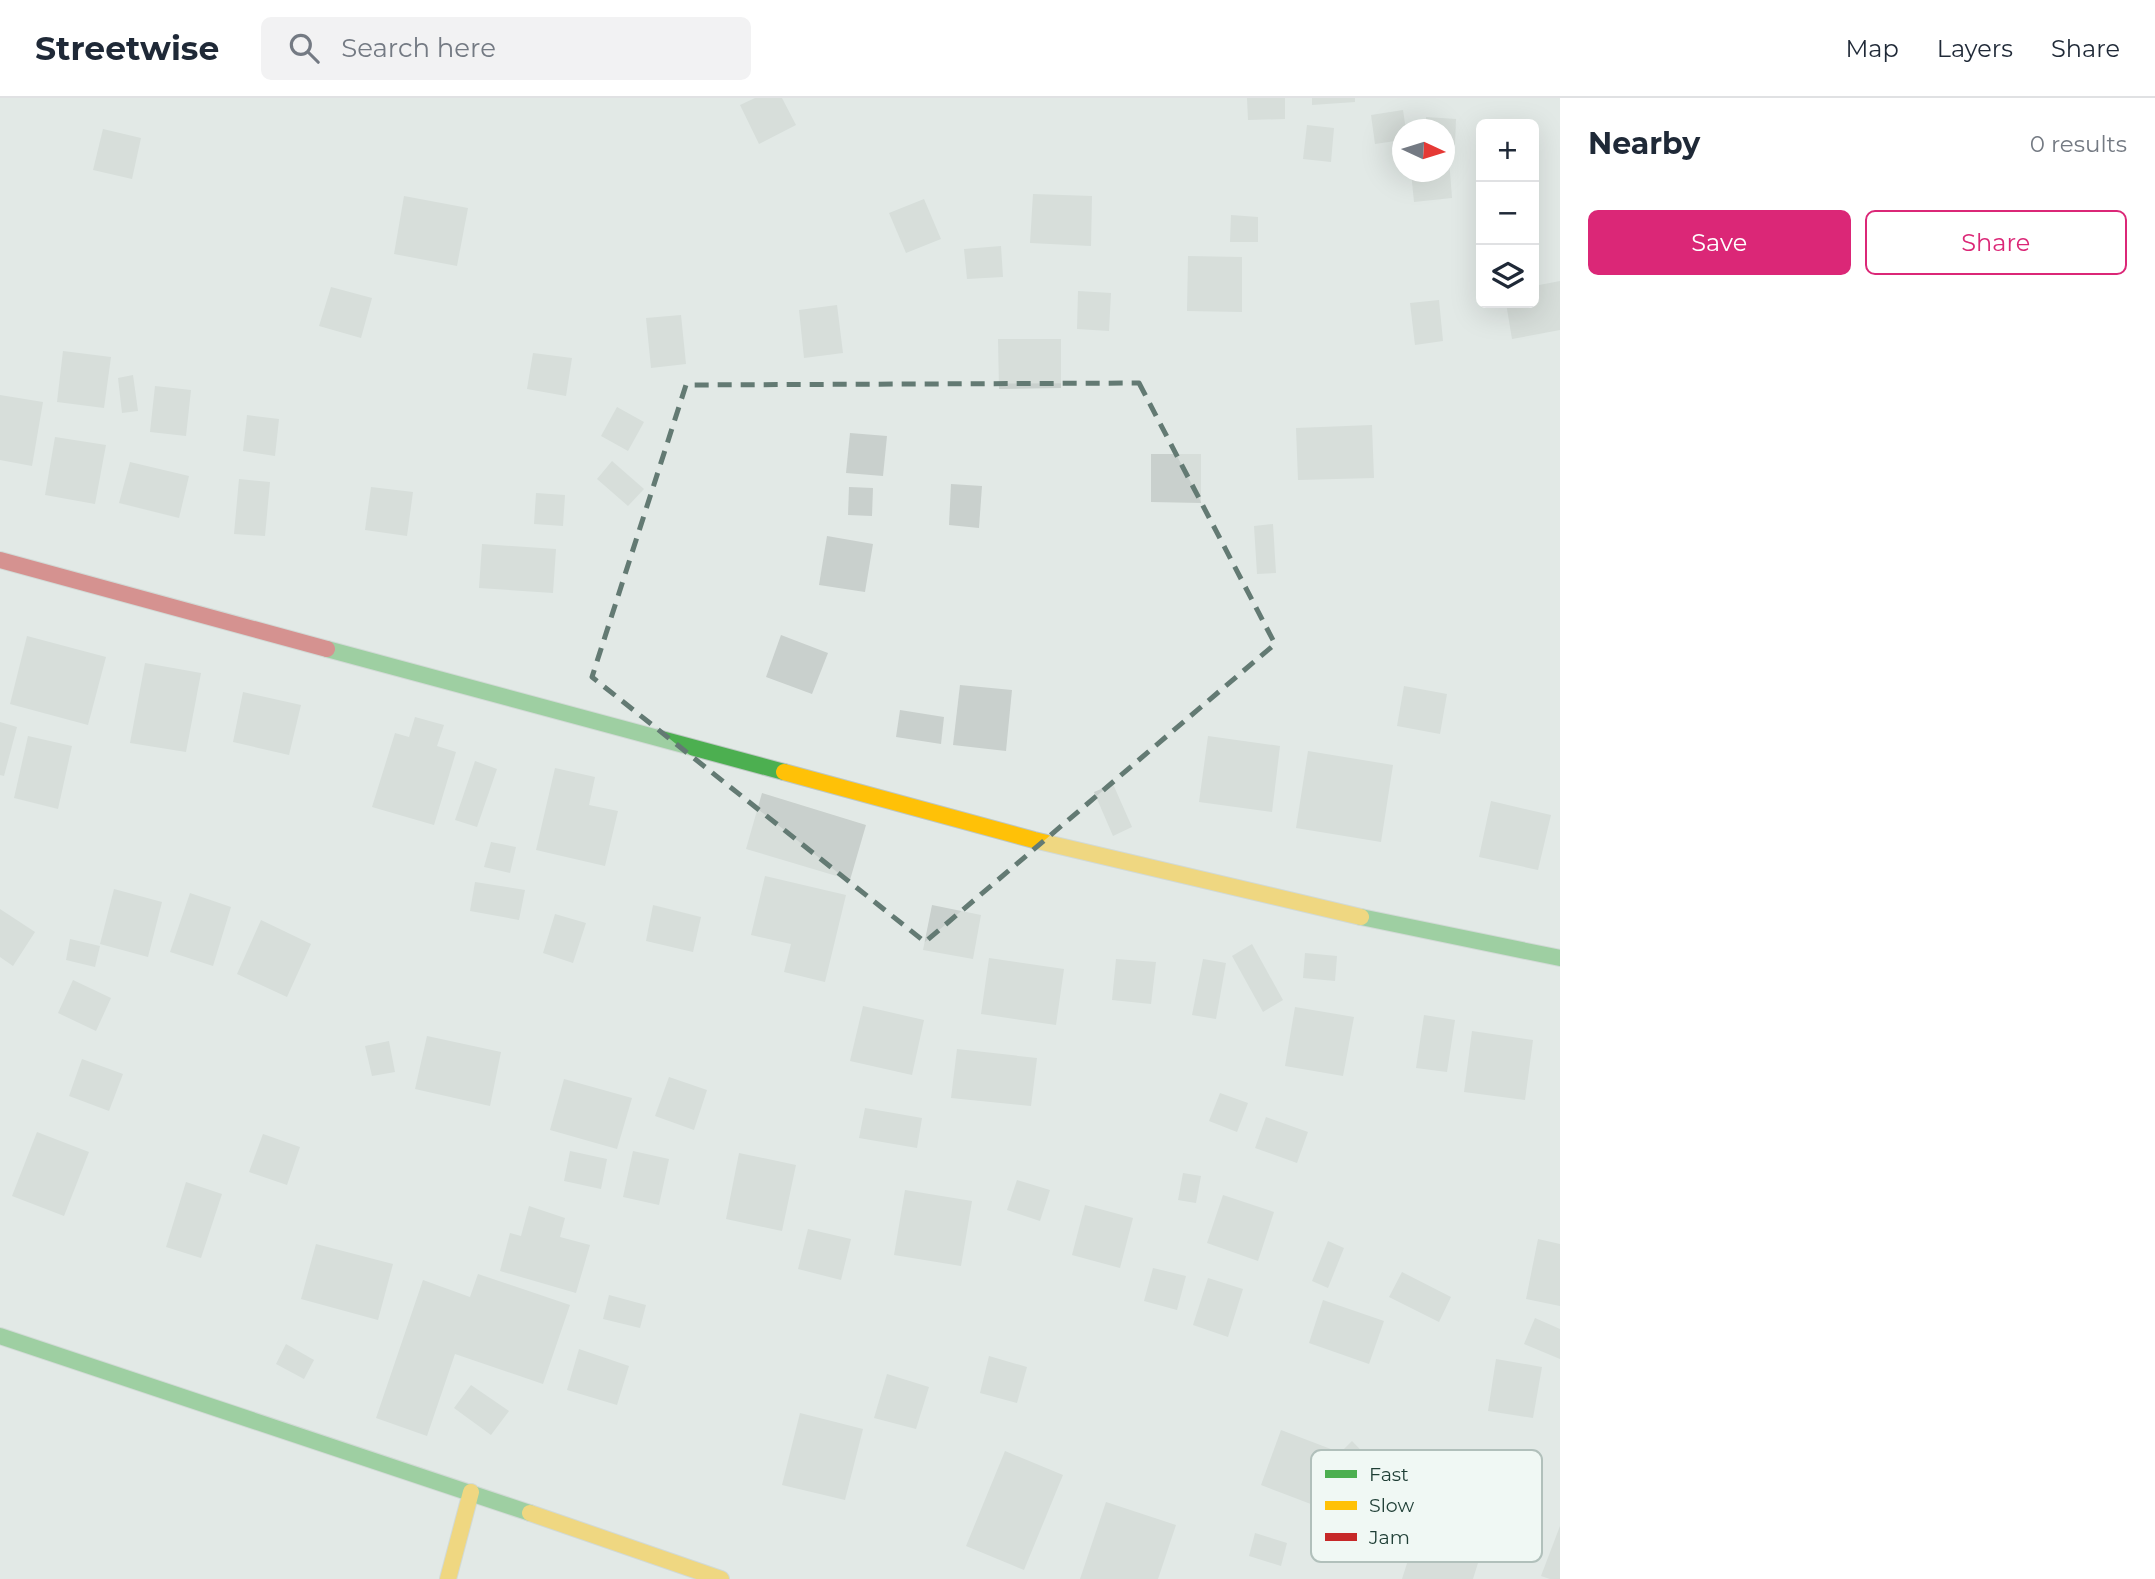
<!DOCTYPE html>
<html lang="en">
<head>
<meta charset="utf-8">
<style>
	:root { --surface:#fff; --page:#f2f2f3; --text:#1f2937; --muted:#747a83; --line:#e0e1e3; --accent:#db2777 }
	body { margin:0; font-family:Montserrat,sans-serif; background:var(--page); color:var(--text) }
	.controls { position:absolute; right:21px; top:21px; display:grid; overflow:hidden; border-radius:10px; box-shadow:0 7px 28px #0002 }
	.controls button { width:63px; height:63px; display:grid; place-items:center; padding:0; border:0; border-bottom:2px solid var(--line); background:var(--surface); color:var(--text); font:35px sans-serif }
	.compass { position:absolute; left:1392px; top:21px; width:63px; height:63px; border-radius:50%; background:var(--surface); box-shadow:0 7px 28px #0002; rotate:94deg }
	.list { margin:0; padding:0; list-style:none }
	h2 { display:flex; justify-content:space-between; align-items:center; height:91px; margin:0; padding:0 28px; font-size:30px }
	h2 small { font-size:23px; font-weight:400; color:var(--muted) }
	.actions { display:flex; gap:14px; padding:21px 28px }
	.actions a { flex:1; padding:16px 0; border:2px solid var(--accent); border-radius:10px; text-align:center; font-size:24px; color:var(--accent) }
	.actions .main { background:var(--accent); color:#fff }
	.icon { flex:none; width:38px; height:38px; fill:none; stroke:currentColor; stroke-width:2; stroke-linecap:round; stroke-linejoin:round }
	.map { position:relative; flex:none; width:1560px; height:1481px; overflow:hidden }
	header { display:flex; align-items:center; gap:42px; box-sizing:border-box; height:98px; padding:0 35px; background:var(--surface); border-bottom:2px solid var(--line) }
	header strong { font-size:33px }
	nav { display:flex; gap:38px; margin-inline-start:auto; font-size:24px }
	.search { width:490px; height:63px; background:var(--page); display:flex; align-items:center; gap:18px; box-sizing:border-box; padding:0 24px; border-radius:10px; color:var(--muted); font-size:26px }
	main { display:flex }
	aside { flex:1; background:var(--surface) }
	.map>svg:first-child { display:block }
	.building { fill:#c9d0cd }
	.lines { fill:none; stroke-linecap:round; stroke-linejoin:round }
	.fast-casing { stroke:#bdc7c3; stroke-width:18 }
	.slow-casing { stroke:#bdc7c3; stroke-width:18 }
	.jam-casing { stroke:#bdc7c3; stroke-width:18 }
	.fast { stroke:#4caf50; stroke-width:16 }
	.slow { stroke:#ffc107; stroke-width:16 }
	.jam { stroke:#c62828; stroke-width:16 }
	.marked { fill:none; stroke:#637a73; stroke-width:5; stroke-dasharray:14 9; stroke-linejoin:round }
	.key { fill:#f0f8f4; stroke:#b1c0bb; stroke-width:2 }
	.key-label { font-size:19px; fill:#1e3e35 }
</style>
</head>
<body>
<header>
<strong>Streetwise</strong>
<div class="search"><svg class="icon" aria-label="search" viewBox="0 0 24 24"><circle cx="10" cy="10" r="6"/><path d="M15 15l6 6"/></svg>Search here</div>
<nav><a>Map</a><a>Layers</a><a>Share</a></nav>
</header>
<main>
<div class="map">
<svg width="1560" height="1481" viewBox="0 0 1560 1481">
	<rect width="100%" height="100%" fill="#e2e9e6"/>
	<g class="building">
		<polygon points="755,0 782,0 796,27 759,46 740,7"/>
		<polygon points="1247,0 1285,0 1285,21 1248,22"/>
		<polygon points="1312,0 1355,0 1355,4 1312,7"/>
		<polygon points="1403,12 1406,32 1402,32 1402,42 1375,46 1371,17"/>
		<polygon points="1426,19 1456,21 1455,47 1444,46 1444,32 1426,32"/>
		<polygon points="1307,27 1334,30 1331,64 1303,61"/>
		<polygon points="103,31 141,40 132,81 93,72"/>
		<polygon points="1444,60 1449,60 1452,100 1414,104 1411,74 1444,74"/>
		<polygon points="1033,96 1092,98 1091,148 1030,145"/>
		<polygon points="404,98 468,110 457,168 394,156"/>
		<polygon points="924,101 941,141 906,155 889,115"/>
		<polygon points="1231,117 1258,119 1258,144 1230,144"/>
		<polygon points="1001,148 1003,179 967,181 964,151"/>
		<polygon points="1188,158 1242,159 1242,214 1187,213"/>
		<polygon points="1560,183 1560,232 1512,241 1506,205 1534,205 1534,188"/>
		<polygon points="331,189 372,200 361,240 319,228"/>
		<polygon points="1078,193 1111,195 1109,233 1077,231"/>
		<polygon points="1439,202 1443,243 1415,247 1410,205"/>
		<polygon points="837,207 843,255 804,260 799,212"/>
		<polygon points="681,217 686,266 651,270 646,220"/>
		<polygon points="998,241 1061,241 1061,290 999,291"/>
		<polygon points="63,253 111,259 104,310 57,304"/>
		<polygon points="533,255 572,260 566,298 527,291"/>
		<polygon points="133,277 138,313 122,315 118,280"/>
		<polygon points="155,288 191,292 186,338 150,334"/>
		<polygon points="0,297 43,304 32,368 0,362"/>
		<polygon points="617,309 644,324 628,353 601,338"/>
		<polygon points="247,317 279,321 275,358 243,353"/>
		<polygon points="1372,327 1374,380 1298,382 1296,330"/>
		<polygon points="850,335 887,338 883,378 846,375"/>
		<polygon points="55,339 106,347 95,406 45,397"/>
		<polygon points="1151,356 1201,356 1201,405 1151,404"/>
		<polygon points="612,363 644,391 628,408 597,381"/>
		<polygon points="130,364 189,378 179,420 119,405"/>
		<polygon points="239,381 270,384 265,438 234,436"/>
		<polygon points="951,386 982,388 979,430 949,427"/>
		<polygon points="371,389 413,394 407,438 365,432"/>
		<polygon points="849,389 873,390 872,418 848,417"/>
		<polygon points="536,395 565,397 563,428 534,426"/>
		<polygon points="1273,426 1276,475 1257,476 1254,428"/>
		<polygon points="827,438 873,446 865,494 819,487"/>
		<polygon points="482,446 556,451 553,495 479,490"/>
		<polygon points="781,537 828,555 812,596 766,579"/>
		<polygon points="27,538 106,559 88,627 10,606"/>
		<polygon points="145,565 201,575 186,654 130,645"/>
		<polygon points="960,587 1012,592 1006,653 953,647"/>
		<polygon points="1404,588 1447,596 1440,636 1397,628"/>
		<polygon points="243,594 301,607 289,657 233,644"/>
		<polygon points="900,612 944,619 941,646 896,639"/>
		<polygon points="415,619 444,627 437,648 456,654 434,727 372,709 395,635 409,639"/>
		<polygon points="0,624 17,629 4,678 0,677"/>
		<polygon points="28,638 72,648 58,711 14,700"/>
		<polygon points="1208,638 1280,648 1272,714 1199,704"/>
		<polygon points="1308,653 1393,667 1381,744 1296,730"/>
		<polygon points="475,663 497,671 477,729 455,722"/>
		<polygon points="555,670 595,679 589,707 618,713 605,768 536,752"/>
		<polygon points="1113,686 1132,729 1113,738 1094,694"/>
		<polygon points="762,695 866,727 850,782 746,751"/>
		<polygon points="1491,703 1551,717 1538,772 1479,759"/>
		<polygon points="491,744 516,749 510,775 484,769"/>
		<polygon points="765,778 846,797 825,884 784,874 791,846 751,837"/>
		<polygon points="475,784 525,792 519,822 470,813"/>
		<polygon points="114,791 162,804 148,859 100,846"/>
		<polygon points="190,795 231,809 213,868 170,854"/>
		<polygon points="653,807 701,819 693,854 646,843"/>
		<polygon points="932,807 981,817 973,861 923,852"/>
		<polygon points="0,811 35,834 13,868 0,859"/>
		<polygon points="555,816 586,825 573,865 543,855"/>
		<polygon points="261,822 311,846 287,899 237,876"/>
		<polygon points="70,841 100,848 95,869 66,862"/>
		<polygon points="1252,846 1283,902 1263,914 1232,858"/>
		<polygon points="1305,855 1337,858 1335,883 1303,880"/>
		<polygon points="989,860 1064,871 1056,927 981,916"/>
		<polygon points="1116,861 1156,864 1151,906 1112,902"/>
		<polygon points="1203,861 1226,865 1216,921 1192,917"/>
		<polygon points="73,882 111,900 96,933 58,915"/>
		<polygon points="863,908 924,922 912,977 850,963"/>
		<polygon points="1295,909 1354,919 1343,978 1285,968"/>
		<polygon points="1424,917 1455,922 1447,974 1416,970"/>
		<polygon points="1472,933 1533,942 1525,1002 1464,994"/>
		<polygon points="427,938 501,954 490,1008 415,991"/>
		<polygon points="389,943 395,974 372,978 365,948"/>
		<polygon points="957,951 1037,960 1031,1008 951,1000"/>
		<polygon points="82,961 123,976 109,1013 69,998"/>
		<polygon points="669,979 707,992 694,1032 655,1018"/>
		<polygon points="564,981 632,1000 617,1051 550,1032"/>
		<polygon points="1220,995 1248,1005 1237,1034 1209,1023"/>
		<polygon points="865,1010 922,1020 917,1050 859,1040"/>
		<polygon points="1266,1019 1308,1034 1297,1065 1255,1050"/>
		<polygon points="37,1034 89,1054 64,1118 12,1098"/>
		<polygon points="263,1036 300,1049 287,1087 249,1074"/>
		<polygon points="570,1053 607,1061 601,1091 564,1083"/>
		<polygon points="633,1053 669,1061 659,1107 623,1099"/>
		<polygon points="739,1055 796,1067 782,1133 726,1121"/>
		<polygon points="1183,1075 1201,1078 1196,1105 1178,1102"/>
		<polygon points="1017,1082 1050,1092 1040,1123 1007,1112"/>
		<polygon points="186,1084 222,1096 201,1160 166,1149"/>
		<polygon points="905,1092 972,1103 961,1168 894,1157"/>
		<polygon points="1223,1097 1274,1114 1258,1163 1207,1145"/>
		<polygon points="1085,1107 1133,1120 1120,1170 1072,1157"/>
		<polygon points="529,1108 565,1120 560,1139 590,1147 576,1195 500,1173 510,1135 521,1138"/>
		<polygon points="808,1131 851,1141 841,1182 798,1171"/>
		<polygon points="1538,1141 1560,1146 1560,1208 1526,1201"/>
		<polygon points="1328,1143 1344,1150 1328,1190 1312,1183"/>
		<polygon points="316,1146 393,1166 378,1222 301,1201"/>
		<polygon points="1153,1170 1186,1178 1177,1212 1144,1203"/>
		<polygon points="1402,1174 1451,1199 1439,1224 1389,1199"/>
		<polygon points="478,1176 570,1207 543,1286 455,1256 427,1338 376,1320 423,1182 470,1199"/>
		<polygon points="1208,1180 1243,1191 1228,1239 1193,1227"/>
		<polygon points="609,1197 646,1207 640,1230 603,1221"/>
		<polygon points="1323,1202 1384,1223 1369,1266 1309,1245"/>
		<polygon points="1535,1220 1560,1231 1560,1261 1524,1246"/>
		<polygon points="286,1246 314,1262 304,1281 276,1266"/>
		<polygon points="579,1251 629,1268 617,1307 567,1292"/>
		<polygon points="989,1258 1027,1269 1017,1305 980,1295"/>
		<polygon points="1496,1261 1542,1269 1533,1320 1488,1313"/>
		<polygon points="887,1276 929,1289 916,1331 874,1320"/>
		<polygon points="471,1287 509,1313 491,1337 454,1310"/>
		<polygon points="800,1315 863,1331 845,1402 782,1387"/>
		<polygon points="1281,1332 1336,1353 1316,1408 1261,1387"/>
		<polygon points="1352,1343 1378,1370 1366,1383 1340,1355"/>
		<polygon points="1005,1353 1063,1377 1024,1472 966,1448"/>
		<polygon points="1106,1404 1176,1427 1158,1481 1080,1481"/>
		<polygon points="1423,1415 1487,1436 1473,1481 1402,1481"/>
		<polygon points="1560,1428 1560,1481 1550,1481 1541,1478"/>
		<polygon points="1255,1435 1287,1445 1281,1468 1249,1458"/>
	</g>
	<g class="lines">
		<defs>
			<g id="fast">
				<polyline points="327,551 784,674"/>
				<polyline points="1361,819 1560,860"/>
				<polyline points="0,1238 530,1415"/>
			</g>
			<g id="slow">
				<polyline points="784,674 1034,742 1361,819"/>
				<polyline points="530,1415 721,1481"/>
				<polyline points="448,1481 471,1394"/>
			</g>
			<polyline id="jam" points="0,462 327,551"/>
		</defs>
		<use href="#fast" class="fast-casing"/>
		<use href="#slow" class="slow-casing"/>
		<use href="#jam" class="jam-casing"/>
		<use href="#fast" class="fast"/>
		<use href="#slow" class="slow"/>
		<use href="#jam" class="jam"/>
	</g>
	<path d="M0 0H1560V1481H0ZM1139 285 1275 546 925 844 592 579 686 287Z" fill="#e2e9e6" fill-opacity=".55" fill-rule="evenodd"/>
	<path class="marked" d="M1139 285 1275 546 925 844 592 579 686 287Z"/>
	<rect x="1311" y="1352" width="231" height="112" rx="10" class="key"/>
	<rect x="1325" y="1372" width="32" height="8" fill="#4caf50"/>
	<rect x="1325" y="1403" width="32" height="9" fill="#ffc107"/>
	<rect x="1325" y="1435" width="32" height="8" fill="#c62828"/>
	<g class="key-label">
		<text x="1369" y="1383">Fast</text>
		<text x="1369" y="1414">Slow</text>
		<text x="1369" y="1446">Jam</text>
	</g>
</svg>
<div class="controls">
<button>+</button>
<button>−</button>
<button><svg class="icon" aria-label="layers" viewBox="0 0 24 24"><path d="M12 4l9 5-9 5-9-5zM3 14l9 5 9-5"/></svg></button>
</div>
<svg class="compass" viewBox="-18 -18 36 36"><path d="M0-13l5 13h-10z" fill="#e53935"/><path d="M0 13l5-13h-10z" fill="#747a83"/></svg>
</div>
<aside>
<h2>Nearby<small>0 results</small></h2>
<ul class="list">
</ul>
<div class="actions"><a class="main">Save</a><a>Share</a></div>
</aside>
</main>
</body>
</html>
